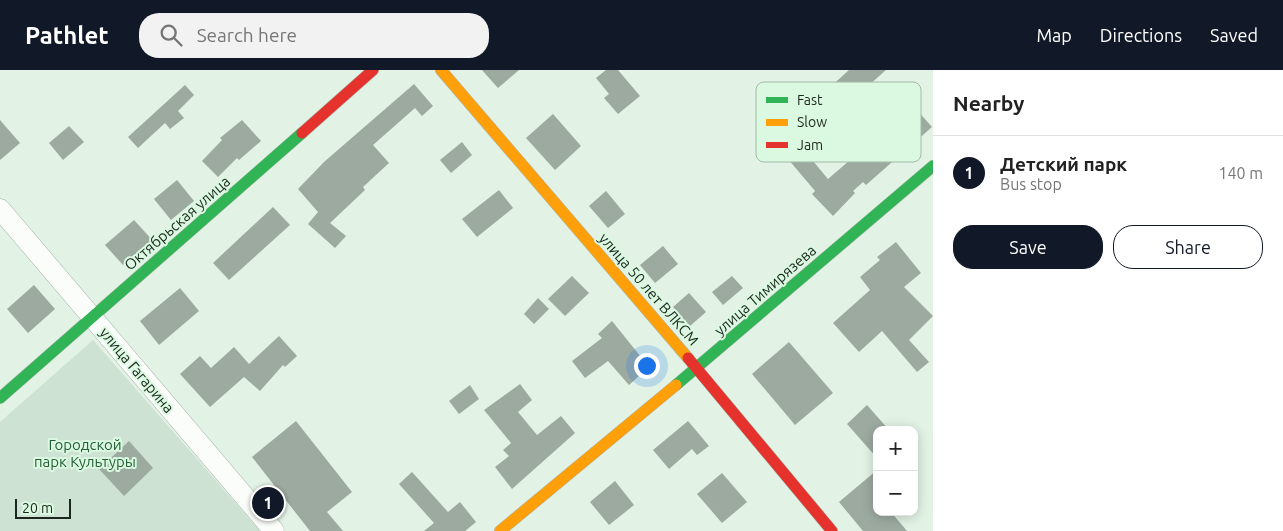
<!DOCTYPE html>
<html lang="en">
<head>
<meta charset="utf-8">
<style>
	:root { --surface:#fff; --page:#f2f2f2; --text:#222; --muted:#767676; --line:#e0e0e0; --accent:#111827 }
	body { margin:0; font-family:Ubuntu,sans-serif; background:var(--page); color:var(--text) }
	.controls { position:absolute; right:15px; bottom:15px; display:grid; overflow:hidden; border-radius:10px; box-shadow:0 2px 12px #0003 }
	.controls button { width:45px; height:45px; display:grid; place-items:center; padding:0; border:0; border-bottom:1px solid var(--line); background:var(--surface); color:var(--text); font:25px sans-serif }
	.scale { position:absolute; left:15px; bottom:12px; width:56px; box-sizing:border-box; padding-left:5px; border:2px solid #1b271e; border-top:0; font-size:14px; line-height:18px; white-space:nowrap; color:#1b271e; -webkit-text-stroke:4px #dbf9e1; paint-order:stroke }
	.you { position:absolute; left:646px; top:295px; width:18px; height:18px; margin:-12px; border:4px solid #fff; border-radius:50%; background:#1a73e8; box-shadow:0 0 0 8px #1a73e833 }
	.badge { display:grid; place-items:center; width:32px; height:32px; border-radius:50%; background:var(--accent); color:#fff; font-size:16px; font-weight:700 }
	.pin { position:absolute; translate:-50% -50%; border:2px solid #fff; box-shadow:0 1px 5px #0006 }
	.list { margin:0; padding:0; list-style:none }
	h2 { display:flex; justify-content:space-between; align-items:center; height:65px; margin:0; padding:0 20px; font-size:21px }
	h2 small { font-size:16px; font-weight:400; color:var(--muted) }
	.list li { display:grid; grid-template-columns:32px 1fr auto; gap:15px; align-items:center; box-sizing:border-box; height:75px; padding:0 20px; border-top:1px solid var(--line) }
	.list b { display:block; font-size:19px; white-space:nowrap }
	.list p { margin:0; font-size:16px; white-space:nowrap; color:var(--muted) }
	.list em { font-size:16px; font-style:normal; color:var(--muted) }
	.actions { display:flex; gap:10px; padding:15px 20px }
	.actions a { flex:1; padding:11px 0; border:1px solid var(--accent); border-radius:20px; text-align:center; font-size:18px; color:var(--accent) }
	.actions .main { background:var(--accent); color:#fff }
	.icon { flex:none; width:28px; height:28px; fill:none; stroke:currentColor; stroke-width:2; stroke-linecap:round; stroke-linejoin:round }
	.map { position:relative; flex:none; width:933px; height:461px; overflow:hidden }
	header { display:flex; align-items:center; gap:30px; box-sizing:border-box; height:70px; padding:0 25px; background:var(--accent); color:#fff }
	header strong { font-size:24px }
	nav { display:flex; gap:28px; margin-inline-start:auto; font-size:18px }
	.search { width:350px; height:45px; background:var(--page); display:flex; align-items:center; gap:12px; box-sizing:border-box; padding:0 18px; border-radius:20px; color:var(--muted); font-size:19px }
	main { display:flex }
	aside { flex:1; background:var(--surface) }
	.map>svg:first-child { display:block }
	.green { fill:#cde2d2 }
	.building { fill:#9caaa0 }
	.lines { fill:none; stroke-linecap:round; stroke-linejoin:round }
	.street-casing { stroke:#a7b4aa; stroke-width:21 }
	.fast-casing { stroke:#a7b4aa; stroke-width:12 }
	.slow-casing { stroke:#a7b4aa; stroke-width:12 }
	.jam-casing { stroke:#a7b4aa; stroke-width:12 }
	.street { stroke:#fbfdfb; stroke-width:20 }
	.fast { stroke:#30b455; stroke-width:11 }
	.slow { stroke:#ff9f0a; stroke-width:11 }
	.jam { stroke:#e5322d; stroke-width:11 }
	.labels { text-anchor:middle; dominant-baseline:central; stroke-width:4; stroke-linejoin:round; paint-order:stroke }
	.street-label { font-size:15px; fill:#1b271e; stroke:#dbf9e1 }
	.park-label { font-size:15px; fill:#245e37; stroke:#dbf9e1 }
	.key { fill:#dbf9e1; stroke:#a1baa6; stroke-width:1 }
	.key-label { font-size:14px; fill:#1b271e }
</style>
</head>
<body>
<header>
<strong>Pathlet</strong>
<div class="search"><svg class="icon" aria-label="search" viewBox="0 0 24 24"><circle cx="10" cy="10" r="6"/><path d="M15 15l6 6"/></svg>Search here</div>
<nav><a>Map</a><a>Directions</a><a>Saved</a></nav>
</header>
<main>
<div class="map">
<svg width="933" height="461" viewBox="0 0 933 461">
	<rect width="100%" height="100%" fill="#e2f2e5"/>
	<polygon class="green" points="93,270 260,461 0,461 0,352"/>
	<g class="building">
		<polygon points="482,0 519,0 498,18"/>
		<polygon points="606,0 618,0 640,26 618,44 604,28 609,24 596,8"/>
		<polygon points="849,0 886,0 834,46 827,37 788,61 828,109 864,78 862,76 891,51 888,48 908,30 932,57 866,115 863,112 853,121 855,123 833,146 812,124 815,121 772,70 770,71 757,52 811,19 817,29"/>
		<polygon points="414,14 433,36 422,46 415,38 373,75 389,93 363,117 365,120 330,153 346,166 335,178 308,154 318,142 298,119 324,92"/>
		<polygon points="185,15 194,25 178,41 184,48 170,59 165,53 138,78 128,67"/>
		<polygon points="553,44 581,76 555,100 526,68"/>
		<polygon points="0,50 20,73 0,90"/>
		<polygon points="242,50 261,71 239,90 237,88 218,107 202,91 222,70 220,68"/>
		<polygon points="69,56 84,72 63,90 49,73"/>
		<polygon points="462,72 472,85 451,103 440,90"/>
		<polygon points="177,110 194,131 171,150 154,129"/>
		<polygon points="499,120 513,138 477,167 462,149"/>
		<polygon points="606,121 625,144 608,158 589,136"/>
		<polygon points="273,137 290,155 229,210 213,193"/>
		<polygon points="134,150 154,172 147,174 123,195 105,175"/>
		<polygon points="896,172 921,203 904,217 933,246 909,270 929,292 917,302 882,261 859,282 833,253 870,220 860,207 880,190 877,187"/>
		<polygon points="663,176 678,194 655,213 640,195"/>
		<polygon points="572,206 589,223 565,246 548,229"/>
		<polygon points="732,206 743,218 723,235 712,222"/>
		<polygon points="34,215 55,239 28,263 7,239"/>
		<polygon points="180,218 199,241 159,275 140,251"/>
		<polygon points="689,223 706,242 690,256 673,237"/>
		<polygon points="538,228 549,239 534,254 524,244"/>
		<polygon points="612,251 649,297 629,315 608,291 585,308 572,291 602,268 598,264"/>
		<polygon points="279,266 297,286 285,297 283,295 260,321 244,307 210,337 180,304 200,286 211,298 234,277 249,294"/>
		<polygon points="789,272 833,323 795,355 752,304"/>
		<polygon points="520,314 532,330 518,342 537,365 561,346 575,363 512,419 495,397 509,386 503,380 511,373 484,340"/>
		<polygon points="470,315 479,329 459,344 449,331"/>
		<polygon points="867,335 889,360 877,360 877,388 847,354"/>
		<polygon points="296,351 352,422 327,442 343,461 310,461 252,387"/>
		<polygon points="688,351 709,376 697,385 692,379 669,399 653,380"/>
		<polygon points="129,371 153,398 124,426 99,399"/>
		<polygon points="877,400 877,442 891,442 907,461 863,461 839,432"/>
		<polygon points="412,402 448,442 460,432 476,452 465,461 424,461 434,453 399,414"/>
		<polygon points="722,403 747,432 722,453 697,424"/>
		<polygon points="615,411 634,435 609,455 590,432"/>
	</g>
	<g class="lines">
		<defs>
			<polyline id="street" points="0,139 274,461"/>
			<g id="fast">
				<polyline points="676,315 933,96"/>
				<polyline points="0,328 302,63"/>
			</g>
			<g id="slow">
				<polyline points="441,0 688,288"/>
				<polyline points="500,461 676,315"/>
			</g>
			<g id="jam">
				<polyline points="302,63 373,0"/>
				<polyline points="688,288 832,461"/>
			</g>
		</defs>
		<use href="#street" class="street-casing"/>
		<use href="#fast" class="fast-casing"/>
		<use href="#slow" class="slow-casing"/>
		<use href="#jam" class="jam-casing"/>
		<use href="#street" class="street"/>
		<use href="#fast" class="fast"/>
		<use href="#slow" class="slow"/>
		<use href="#jam" class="jam"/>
	</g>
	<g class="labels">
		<g class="street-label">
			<text transform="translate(177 153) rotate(-41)">Октябрьская улица</text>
			<text transform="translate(649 219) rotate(49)">улица 50 лет ВЛКСМ</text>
			<text transform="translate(765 220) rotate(-41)">улица Тимирязева</text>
			<text transform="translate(137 300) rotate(50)">улица Гагарина</text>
		</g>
		<g class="park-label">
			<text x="85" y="374">Городской<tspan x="85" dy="17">парк Культуры</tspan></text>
		</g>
	</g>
	<rect x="756" y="12" width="165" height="80" rx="8" class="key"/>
	<rect x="766" y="27" width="22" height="6" fill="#30b455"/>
	<rect x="766" y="49" width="22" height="7" fill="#ff9f0a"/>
	<rect x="766" y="72" width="22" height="6" fill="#e5322d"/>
	<g class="key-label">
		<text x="797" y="35">Fast</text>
		<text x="797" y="57">Slow</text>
		<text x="797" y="80">Jam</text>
	</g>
</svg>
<div class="controls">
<button>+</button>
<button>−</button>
</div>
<div class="scale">20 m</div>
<div class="you"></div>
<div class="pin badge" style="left:268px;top:433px">1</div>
</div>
<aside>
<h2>Nearby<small></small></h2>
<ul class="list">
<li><span class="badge">1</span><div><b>Детский парк</b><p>Bus stop</p></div><em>140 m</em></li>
</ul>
<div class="actions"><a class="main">Save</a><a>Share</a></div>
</aside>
</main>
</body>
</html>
